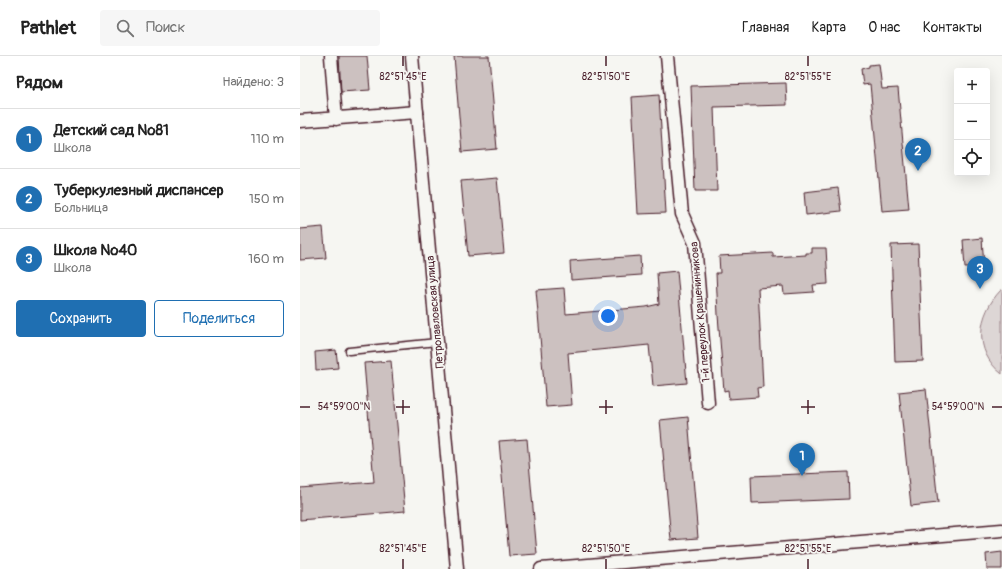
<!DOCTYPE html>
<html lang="ru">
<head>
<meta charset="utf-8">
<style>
	:root { --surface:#fff; --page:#f6f6f6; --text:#222; --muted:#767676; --line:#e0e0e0; --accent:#1f6fb2 }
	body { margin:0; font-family:Pangolin,sans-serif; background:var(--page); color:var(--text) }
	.controls { position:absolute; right:12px; top:12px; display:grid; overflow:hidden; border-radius:4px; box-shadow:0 4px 16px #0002 }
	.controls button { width:36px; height:36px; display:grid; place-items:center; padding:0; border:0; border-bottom:1px solid var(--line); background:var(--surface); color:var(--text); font:20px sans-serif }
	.you { position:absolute; left:308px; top:260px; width:14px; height:14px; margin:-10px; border:3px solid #fff; border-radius:50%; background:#1a73e8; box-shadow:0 0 0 6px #1a73e833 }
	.badge { display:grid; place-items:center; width:26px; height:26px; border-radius:50%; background:var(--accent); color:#fff; font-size:13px; font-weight:700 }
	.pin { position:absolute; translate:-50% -33px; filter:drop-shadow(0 1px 2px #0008) }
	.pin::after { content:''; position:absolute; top:21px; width:14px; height:12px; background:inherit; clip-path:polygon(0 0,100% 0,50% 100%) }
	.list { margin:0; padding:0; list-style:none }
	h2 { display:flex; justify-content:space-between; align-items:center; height:52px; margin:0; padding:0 16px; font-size:17px }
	h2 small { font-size:13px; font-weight:400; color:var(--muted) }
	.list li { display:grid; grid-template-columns:26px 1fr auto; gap:12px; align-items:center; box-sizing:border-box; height:60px; padding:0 16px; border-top:1px solid var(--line) }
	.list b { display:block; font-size:15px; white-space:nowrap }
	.list p { margin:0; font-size:13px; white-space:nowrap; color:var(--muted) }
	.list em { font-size:13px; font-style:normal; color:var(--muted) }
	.actions { display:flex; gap:8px; padding:12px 16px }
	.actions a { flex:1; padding:9px 0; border:1px solid var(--accent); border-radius:4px; text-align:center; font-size:14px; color:var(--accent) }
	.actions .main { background:var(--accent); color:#fff }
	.icon { flex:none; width:22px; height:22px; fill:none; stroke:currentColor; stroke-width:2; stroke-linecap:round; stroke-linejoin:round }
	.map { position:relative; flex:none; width:702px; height:513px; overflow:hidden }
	header { display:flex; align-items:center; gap:24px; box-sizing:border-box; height:56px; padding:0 20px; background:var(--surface); border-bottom:1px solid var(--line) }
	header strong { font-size:19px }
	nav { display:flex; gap:22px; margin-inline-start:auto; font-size:14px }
	.search { width:280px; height:36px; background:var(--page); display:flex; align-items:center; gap:10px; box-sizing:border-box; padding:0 14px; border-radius:4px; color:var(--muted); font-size:15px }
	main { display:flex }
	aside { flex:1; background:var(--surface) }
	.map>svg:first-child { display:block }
	.green { fill:#ddd6d5; stroke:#947a80 }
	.building { fill:#ccc1c0; stroke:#4a1f2b }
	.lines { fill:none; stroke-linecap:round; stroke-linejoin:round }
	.service-casing { stroke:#4a1f2b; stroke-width:9 }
	.minor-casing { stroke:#4a1f2b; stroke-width:15 }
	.service { stroke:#f6f6f2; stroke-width:6 }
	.minor { stroke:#f6f6f2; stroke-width:12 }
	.ticks { fill:none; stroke:#4a1f2b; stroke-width:1.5 }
	.labels { text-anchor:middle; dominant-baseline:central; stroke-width:3.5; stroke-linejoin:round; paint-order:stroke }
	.street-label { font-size:11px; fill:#4a1f2b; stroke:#f6f6f2 }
	.ticks-label { font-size:10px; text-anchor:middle; fill:#4a1f2b; stroke:#f6f6f2; stroke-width:3.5; stroke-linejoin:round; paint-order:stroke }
</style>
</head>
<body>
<header>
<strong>Pathlet</strong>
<div class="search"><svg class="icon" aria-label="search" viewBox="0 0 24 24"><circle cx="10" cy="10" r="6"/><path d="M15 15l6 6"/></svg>Поиск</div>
<nav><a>Главная</a><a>Карта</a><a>О нас</a><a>Контакты</a></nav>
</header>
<main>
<aside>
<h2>Рядом<small>Найдено: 3</small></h2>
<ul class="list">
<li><span class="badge">1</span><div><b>Детский сад №81</b><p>Школа</p></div><em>110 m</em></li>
<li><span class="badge">2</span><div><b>Туберкулезный диспансер</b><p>Больница</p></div><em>150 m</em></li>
<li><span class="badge">3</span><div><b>Школа №40</b><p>Школа</p></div><em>160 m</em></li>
</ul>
<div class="actions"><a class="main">Сохранить</a><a>Поделиться</a></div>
</aside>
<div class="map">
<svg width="702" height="513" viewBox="0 0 702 513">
	<rect width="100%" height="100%" fill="#f6f6f2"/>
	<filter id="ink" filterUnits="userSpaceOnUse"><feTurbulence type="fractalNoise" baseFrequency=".025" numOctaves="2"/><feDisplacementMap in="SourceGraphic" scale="8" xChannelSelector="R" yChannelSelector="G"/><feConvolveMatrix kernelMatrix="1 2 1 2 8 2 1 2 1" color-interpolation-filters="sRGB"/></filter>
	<g filter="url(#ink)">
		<path class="green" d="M701 234H702V318C673 295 677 259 701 234Z"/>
		<g class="building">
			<polygon points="39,0 67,0 70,34 41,36"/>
			<polygon points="154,0 189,0 197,93 162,96"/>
			<polygon points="579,8 582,33 598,32 609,153 582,155 570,28 563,29 561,13 569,11 569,9"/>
			<polygon points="486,27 487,49 414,51 417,135 395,135 391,30"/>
			<polygon points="359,39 366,157 338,158 332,41"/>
			<polygon points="197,122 204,197 168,200 161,125"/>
			<polygon points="538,132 541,155 506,159 504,136"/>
			<polygon points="23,171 26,202 0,204 0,173"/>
			<polygon points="682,182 684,211 665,212 663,184"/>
			<polygon points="618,188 623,305 595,306 591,189"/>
			<polygon points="512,192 526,192 528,228 513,229 514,236 484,238 483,230 458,232 463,331 457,332 458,341 429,343 428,334 424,335 418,259 416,217 420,217 419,200 473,197 473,201 506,199 506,197 512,197"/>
			<polygon points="340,200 341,219 271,224 270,205"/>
			<polygon points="377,215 387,327 353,330 349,289 268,297 272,349 246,351 236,234 264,232 266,258 346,251 359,248 357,217"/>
			<polygon points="36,294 38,312 16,314 15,296"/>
			<polygon points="91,305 105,455 0,464 0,432 74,426 64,307"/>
			<polygon points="626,333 638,447 611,450 599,336"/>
			<polygon points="388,361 398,482 371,484 360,364"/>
			<polygon points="227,383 237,498 209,500 199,385"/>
			<polygon points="548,416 549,443 452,447 451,420"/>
			<polygon points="702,496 702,513 687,513 686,498"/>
		</g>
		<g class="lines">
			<defs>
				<polyline id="service" points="49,295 137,286"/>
				<g id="minor">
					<polyline points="31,0 36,63"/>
					<polyline points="112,0 157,513"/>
					<polyline points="367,0 382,158 395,187 408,347"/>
					<polyline points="0,65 117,56"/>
					<polyline points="241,513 702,474"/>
				</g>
			</defs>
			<use href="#service" class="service-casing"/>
			<use href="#minor" class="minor-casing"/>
			<use href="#service" class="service"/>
			<use href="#minor" class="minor"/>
		</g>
	</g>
	<path class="ticks" d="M103 0V10M306 0V10M508 0V10M103 344V358M306 344V358M508 344V358M0 351H10M96 351H110M299 351H313M501 351H515M692 351H702M103 503V513M306 503V513M508 503V513"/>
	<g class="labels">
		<g class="street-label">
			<text transform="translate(135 256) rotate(-95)">Петропавловская улица</text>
			<text transform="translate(400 256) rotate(-95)">1-й переулок Крашенинникова</text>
		</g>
	</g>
	<g class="ticks-label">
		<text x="103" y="24">82°51'45"E</text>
		<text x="306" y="24">82°51'50"E</text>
		<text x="508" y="24">82°51'55"E</text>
		<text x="44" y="354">54°59'00"N</text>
		<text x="658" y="354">54°59'00"N</text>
		<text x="103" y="496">82°51'45"E</text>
		<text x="306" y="496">82°51'50"E</text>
		<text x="508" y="496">82°51'55"E</text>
	</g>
</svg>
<div class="controls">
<button>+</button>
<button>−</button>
<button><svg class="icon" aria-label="locate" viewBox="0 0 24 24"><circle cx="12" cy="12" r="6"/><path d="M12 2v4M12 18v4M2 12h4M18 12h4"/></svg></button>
</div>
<div class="you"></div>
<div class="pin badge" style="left:502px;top:420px">1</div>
<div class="pin badge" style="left:618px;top:115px">2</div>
<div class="pin badge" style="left:680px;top:233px">3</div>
</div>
</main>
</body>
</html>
